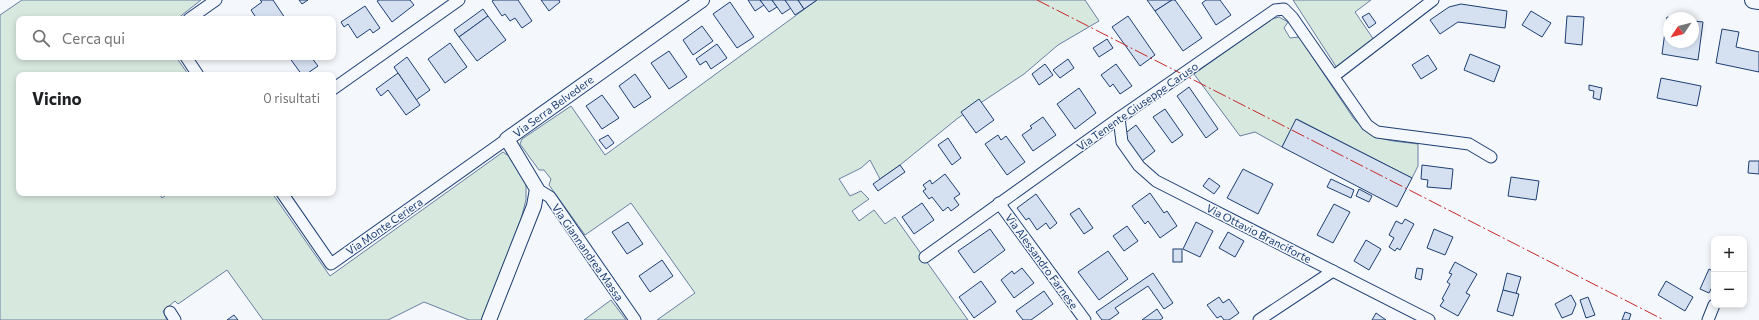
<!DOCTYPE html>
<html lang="it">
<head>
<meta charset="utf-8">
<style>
	:root { --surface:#fff; --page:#f2f2f2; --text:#202124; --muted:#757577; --line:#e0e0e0 }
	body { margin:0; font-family:Commissioner,sans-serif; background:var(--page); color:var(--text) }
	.controls { position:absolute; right:12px; bottom:12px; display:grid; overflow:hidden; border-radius:8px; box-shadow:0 2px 6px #0003 }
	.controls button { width:36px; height:36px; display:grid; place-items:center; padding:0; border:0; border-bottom:1px solid var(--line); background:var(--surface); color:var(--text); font:20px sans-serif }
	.compass { position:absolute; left:1663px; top:12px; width:36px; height:36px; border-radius:50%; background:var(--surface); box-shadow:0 2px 6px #0003; rotate:235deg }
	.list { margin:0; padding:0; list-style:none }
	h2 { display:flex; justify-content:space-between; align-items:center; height:52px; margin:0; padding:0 16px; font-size:17px }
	h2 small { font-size:13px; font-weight:400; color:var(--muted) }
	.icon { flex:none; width:22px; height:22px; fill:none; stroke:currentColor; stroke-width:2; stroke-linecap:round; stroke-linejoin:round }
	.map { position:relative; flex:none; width:1759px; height:320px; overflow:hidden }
	.search { position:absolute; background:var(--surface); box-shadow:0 2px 6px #0003; left:16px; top:16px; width:320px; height:44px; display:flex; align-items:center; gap:10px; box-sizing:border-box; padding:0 14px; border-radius:8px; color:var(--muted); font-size:15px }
	.panel { position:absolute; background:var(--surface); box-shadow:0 2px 6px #0003; left:16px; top:72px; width:320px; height:124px; border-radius:8px }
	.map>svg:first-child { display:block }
	.green { fill:#d7e8df; stroke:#687fa3 }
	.building { fill:#d5e0f0; stroke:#1d3f73 }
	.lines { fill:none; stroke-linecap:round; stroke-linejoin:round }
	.minor-casing { stroke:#1d3f73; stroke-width:13 }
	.tertiary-casing { stroke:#1d3f73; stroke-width:16 }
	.secondary-casing { stroke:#1d3f73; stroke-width:18 }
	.minor { stroke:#f4f7fb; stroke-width:11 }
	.tertiary { stroke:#f4f7fb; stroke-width:14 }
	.secondary { stroke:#f4f7fb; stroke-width:16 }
	.power { stroke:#c62828; stroke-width:1; stroke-dasharray:14 3 2 3; stroke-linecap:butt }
	.labels { text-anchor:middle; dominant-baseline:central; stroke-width:3; stroke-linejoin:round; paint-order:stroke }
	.street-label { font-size:11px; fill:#1d3f73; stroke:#f4f7fb }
</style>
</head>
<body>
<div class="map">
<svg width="1759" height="320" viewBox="0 0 1759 320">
	<rect width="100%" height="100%" fill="#f4f7fb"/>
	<g class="green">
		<polygon points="22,0 201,0 177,19 19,19 19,57 176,57 188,74 186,75 19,75 19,193 159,193 162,198 169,193 272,193 330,276 503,152 512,158 526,181 526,200 521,219 482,320 469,320 424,302 388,320 263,320 227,270 178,304 175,301 163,311 167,320 0,320 0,15"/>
		<polygon points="817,0 1085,0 1099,21 1058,45 1024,74 958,118 900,165 880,179 870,160 861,168 839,179 850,196 861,191 869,199 852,211 859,221 874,210 885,224 895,217 968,320 657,320 695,293 631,203 585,235 549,185 551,179 544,170 539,170 520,144 522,139 571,106 605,155"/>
		<polygon points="1293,0 1371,0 1355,12 1374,40 1337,68"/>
		<path d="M1279 17 1288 22 1284 28 1290 38 1299 37 1354 119C1375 142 1388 140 1418 144V166L1412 178 1297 119 1282 147 1255 132 1240 136 1194 74 1272 19Z"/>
		<polygon points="611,300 626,320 584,320"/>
	</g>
	<g class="building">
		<polygon points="260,0 273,0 285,18 257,19 251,10 262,2"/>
		<polygon points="299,0 308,0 302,4"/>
		<polygon points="379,0 410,0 414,5 392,22 377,1"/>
		<polygon points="494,0 518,0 532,21 522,28 515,18 510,21 505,14 502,16 492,1"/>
		<polygon points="541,0 559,0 560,2 549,11"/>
		<polygon points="748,0 760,0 764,5 755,11"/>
		<polygon points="760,0 772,0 777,7 769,12"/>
		<polygon points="772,0 785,0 791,8 782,14"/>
		<polygon points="785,0 798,0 804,9 795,15"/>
		<polygon points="798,0 817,0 804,9"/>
		<polygon points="1147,0 1172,0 1155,11"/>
		<polygon points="1172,0 1175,0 1202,38 1183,51 1155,11"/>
		<polygon points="1206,0 1220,0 1231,15 1216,25 1202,3"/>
		<polygon points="730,2 754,37 737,48 713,14"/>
		<polygon points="1461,4 1507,11 1505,28 1458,22 1440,34 1430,20 1449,7"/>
		<polygon points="365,6 380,28 373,33 370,29 357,38 348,24 344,27 341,22"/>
		<polygon points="483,9 488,16 459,37 454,30"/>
		<polygon points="1531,11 1551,23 1542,37 1522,25"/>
		<polygon points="1369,13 1376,23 1369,28 1362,17"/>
		<polygon points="488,16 506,40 477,61 459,37"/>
		<polygon points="1128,16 1155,55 1140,66 1112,27"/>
		<polygon points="1567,16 1584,17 1582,45 1565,43"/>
		<polygon points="1667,17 1672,18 1669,18 1669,42 1693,42 1693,21 1703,22 1698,60 1662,54"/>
		<polygon points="702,26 713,41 693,55 683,40"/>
		<polygon points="1722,29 1739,32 1736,47 1759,52 1759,72 1716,63"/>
		<polygon points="1107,39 1113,48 1099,57 1093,48"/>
		<polygon points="450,43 467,67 445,83 428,59"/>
		<polygon points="717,44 727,58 711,69 706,61 700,65 696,59"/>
		<polygon points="669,51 687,77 669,89 651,63"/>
		<polygon points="1470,54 1500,66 1494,82 1464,70"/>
		<polygon points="1428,55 1437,69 1421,79 1412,65"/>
		<polygon points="289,57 311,57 318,66 305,75 302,75"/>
		<polygon points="407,57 430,90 416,100 394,67"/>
		<polygon points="1068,59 1074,68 1060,78 1053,70"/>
		<polygon points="1045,64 1053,75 1039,85 1032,74"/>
		<polygon points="1116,64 1132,86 1120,94 1113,84 1110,87 1101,75"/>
		<polygon points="398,73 420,105 406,115 388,90 381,96 376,89"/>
		<polygon points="635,74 651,97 634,108 619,86"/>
		<polygon points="1661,78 1701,86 1697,106 1657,98"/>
		<polygon points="1589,85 1602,88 1600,100 1593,98 1594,91 1589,90"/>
		<polygon points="1189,87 1218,129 1206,138 1177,96"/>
		<polygon points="1079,88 1096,113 1075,129 1057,104"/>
		<polygon points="602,95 619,118 602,129 586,106"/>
		<polygon points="979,99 994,120 976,133 961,112"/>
		<polygon points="1165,109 1183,135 1172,143 1153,117"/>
		<polygon points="1043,117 1056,135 1033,151 1022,135 1032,128 1030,126"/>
		<polygon points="1296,119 1412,178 1397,207 1282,147"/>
		<polygon points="1136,125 1155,151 1142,161 1123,135"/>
		<polygon points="608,135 614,143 606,149 599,140"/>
		<polygon points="998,135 1001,140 1006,136 1025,162 1007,175 985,144"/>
		<polygon points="948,138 961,158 952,165 938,145"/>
		<polygon points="1749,161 1759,161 1759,174 1748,173"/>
		<polygon points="900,165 905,172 878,191 873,184"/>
		<polygon points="1422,165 1453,169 1451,189 1427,187 1428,180 1421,179"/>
		<polygon points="1243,169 1273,184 1258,214 1227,198"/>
		<polygon points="945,174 960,194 954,198 959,205 951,211 948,207 943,211 932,197 929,199 923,191 926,189 923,185 930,180 932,184"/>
		<polygon points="1511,177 1539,181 1536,200 1508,196"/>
		<polygon points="1209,178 1220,186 1214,194 1203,186"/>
		<polygon points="1331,179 1354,190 1351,198 1327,187"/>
		<polygon points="1359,189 1372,196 1369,202 1356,196"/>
		<polygon points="1150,193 1164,213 1167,211 1177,226 1160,238 1148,221 1145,224 1132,206"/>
		<polygon points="1036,194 1057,223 1050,229 1046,223 1037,230 1029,218 1026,220 1017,208"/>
		<polygon points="922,203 934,220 914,234 902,217"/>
		<polygon points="1334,204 1350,212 1333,243 1317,235"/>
		<polygon points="1079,208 1093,228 1084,234 1070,214"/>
		<polygon points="1405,219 1414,224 1400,250 1397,248 1395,251 1389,247 1394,238 1389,235 1396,221 1402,224"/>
		<polygon points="628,222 643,244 627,254 612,232"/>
		<polygon points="1196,222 1213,231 1200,257 1183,249"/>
		<polygon points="1127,226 1138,241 1124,251 1113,236"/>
		<polygon points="990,229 1005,250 974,273 958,251"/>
		<polygon points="1434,229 1453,237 1445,255 1427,248"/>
		<polygon points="1228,232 1244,241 1235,257 1219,248"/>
		<polygon points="1366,240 1381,249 1369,270 1354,261"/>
		<rect x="1173" y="249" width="9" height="13"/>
		<polygon points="1108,251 1128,279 1099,300 1078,272"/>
		<polygon points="662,260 673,276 650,292 639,276"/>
		<polygon points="1455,262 1477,274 1466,293 1470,295 1458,316 1440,306 1444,300 1442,299 1450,284 1447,282 1452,274 1449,273"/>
		<polygon points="1022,268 1034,283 1014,298 1001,280 1012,271 1014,274"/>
		<polygon points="1417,268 1423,269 1421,280 1415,278"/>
		<polygon points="1709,269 1714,272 1714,283 1709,293 1700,289"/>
		<polygon points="1153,273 1173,303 1164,309 1148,286 1115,308 1119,313 1109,320 1102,320 1096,312"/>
		<polygon points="1507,273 1521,277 1516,294 1503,290"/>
		<polygon points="981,281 996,302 974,318 959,297"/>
		<polygon points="1666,281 1693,297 1685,311 1658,295"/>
		<polygon points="1503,290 1519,294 1513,316 1497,311"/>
		<polygon points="1044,291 1053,304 1031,320 1023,320 1016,311"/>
		<polygon points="1571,295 1576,304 1572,314 1562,318 1555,304"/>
		<polygon points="1219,297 1223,303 1229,299 1239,313 1229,320 1224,320 1221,316 1217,318 1207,305"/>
		<polygon points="1588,297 1595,315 1586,318 1580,300"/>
		<polygon points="1157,309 1163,318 1160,320 1142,320"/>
		<polygon points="1625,312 1631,314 1629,320 1622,320"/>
		<polygon points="1376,313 1386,320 1372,320"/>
		<polygon points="234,315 238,320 227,320"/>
	</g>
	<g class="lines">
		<defs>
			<g id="minor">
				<polyline points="189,19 216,0"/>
				<polyline points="186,57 198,75"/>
				<polyline points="1334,76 1433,0"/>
				<polyline points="333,89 459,0"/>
				<polyline points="1119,118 1122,142 1139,166 1156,181 1429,320"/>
				<polyline points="537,189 550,197 635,320"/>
				<polyline points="282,193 331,264 507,139"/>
				<polyline points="999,203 1085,320"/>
				<polyline points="925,257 1119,118 1275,10 1284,9 1292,17 1367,125 1377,132 1469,144 1491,157"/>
				<polyline points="170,312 175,320"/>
				<polyline points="1259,320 1333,271"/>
				<polyline points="1708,320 1714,305"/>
			</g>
			<polyline id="tertiary" points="489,320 534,206 537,189 507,139 702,0"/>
			<polyline id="secondary" points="1753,0 1759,1"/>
		</defs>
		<use href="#minor" class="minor-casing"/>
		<use href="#tertiary" class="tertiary-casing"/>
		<use href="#secondary" class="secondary-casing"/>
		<use href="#minor" class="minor"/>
		<use href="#tertiary" class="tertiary"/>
		<use href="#secondary" class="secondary"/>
		<polyline class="power" points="1037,0 1664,320"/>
	</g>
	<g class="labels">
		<g class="street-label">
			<text transform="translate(553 106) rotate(-36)">Via Serra Belvedere</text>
			<text transform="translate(1137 106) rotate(-35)">Via Tenente Giuseppe Caruso</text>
			<text transform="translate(384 226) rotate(-35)">Via Monte Ceriera</text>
			<text transform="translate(1259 233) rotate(27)">Via Ottavio Branciforte</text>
			<text transform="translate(588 252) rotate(55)">Via Giannandrea Massa</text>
			<text transform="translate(1042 261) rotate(54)">Via Alessandro Farnese</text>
		</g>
	</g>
</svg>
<div class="controls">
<button>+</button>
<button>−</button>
</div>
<svg class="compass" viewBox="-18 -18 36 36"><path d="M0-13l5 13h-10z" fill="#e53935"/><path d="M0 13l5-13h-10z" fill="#757577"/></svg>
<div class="search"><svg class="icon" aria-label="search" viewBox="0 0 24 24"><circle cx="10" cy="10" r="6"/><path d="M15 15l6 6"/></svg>Cerca qui</div>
<section class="panel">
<h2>Vicino<small>0 risultati</small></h2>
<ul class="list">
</ul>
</section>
</div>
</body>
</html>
